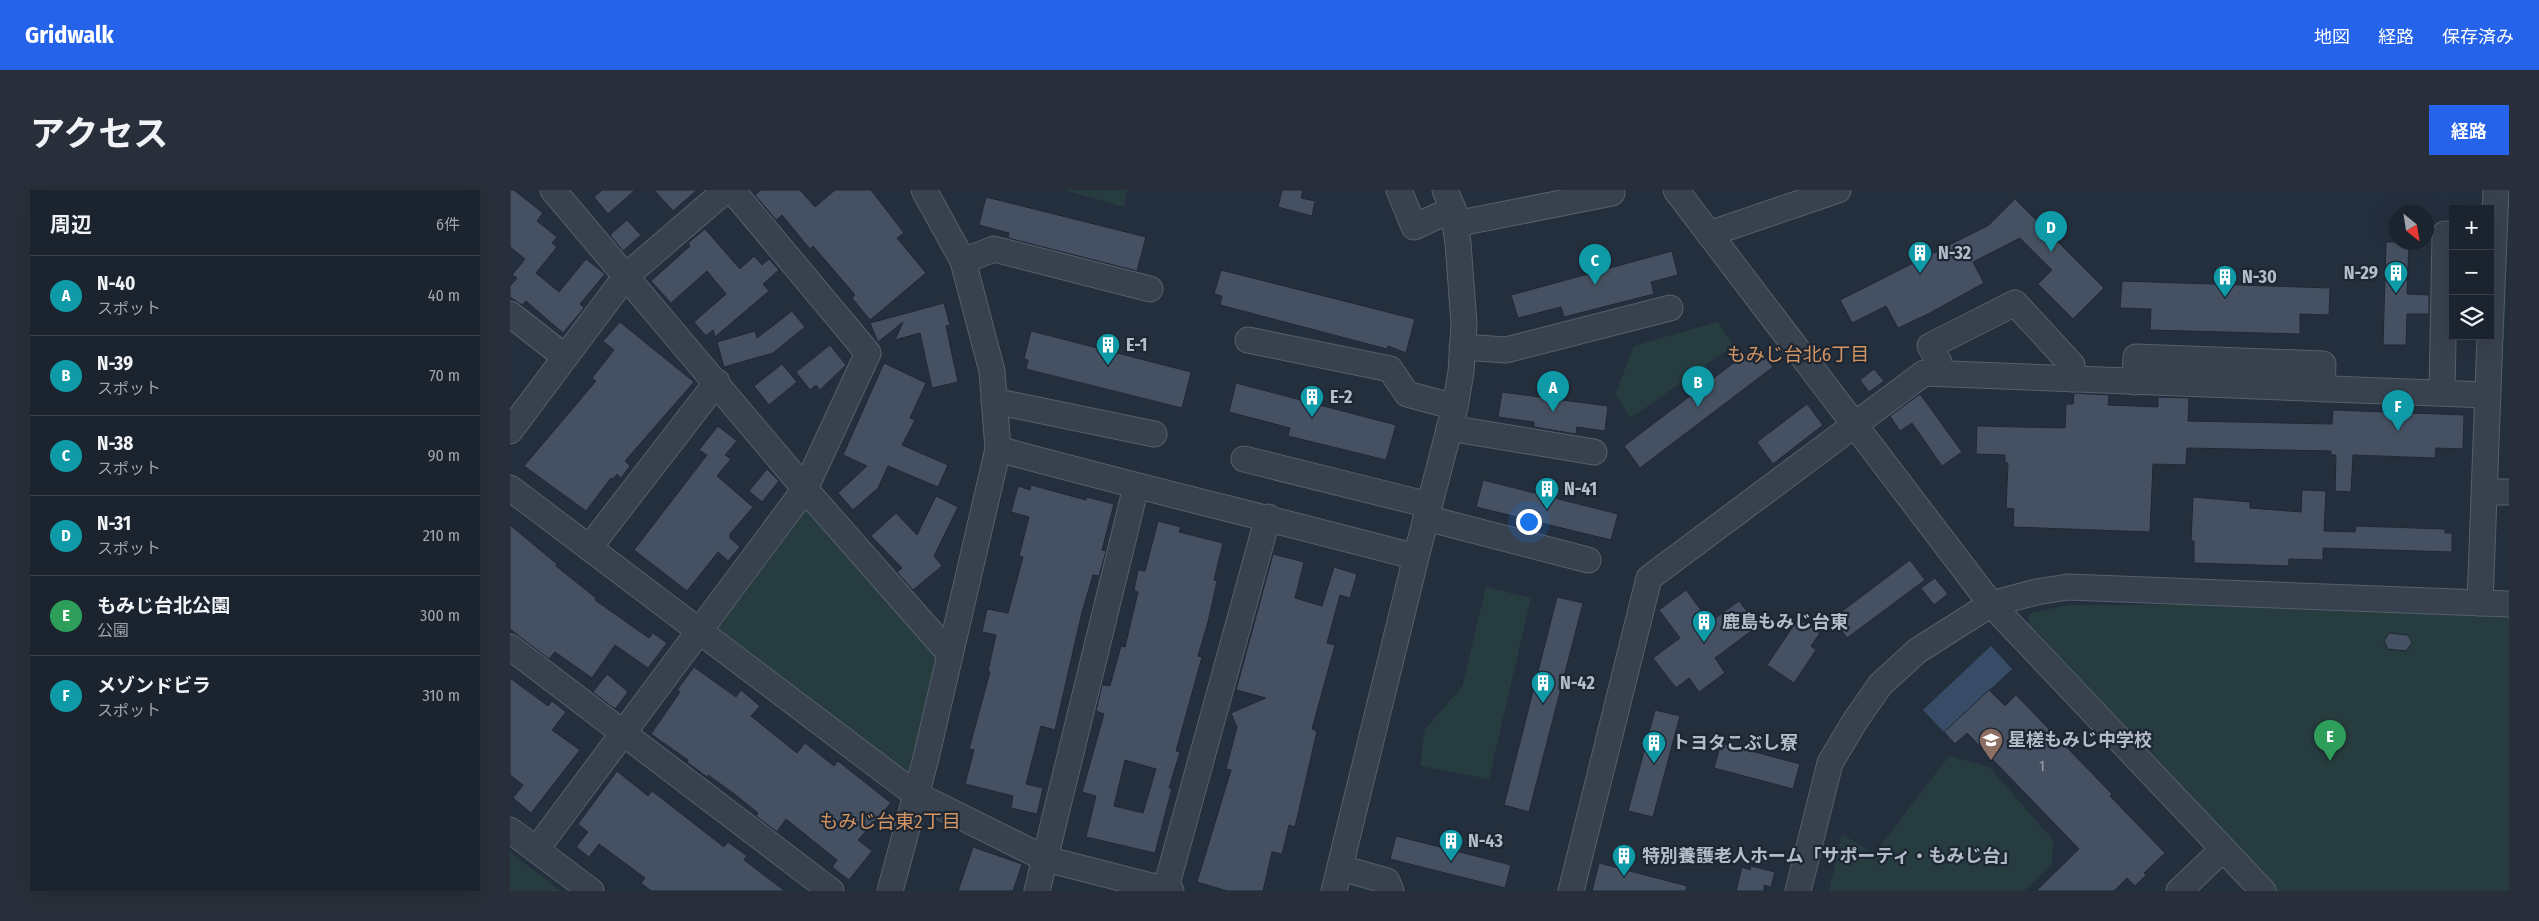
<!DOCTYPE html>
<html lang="ja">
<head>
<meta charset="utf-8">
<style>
	:root { --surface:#1b232e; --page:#282f3a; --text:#f1f3f6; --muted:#a0a4aa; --line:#39404a; --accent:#2563eb }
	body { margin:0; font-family:"Fira Sans Condensed","Noto Sans JP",sans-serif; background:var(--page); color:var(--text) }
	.controls { position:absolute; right:15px; top:15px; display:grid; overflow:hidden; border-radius:0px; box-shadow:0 5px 20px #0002 }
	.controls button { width:45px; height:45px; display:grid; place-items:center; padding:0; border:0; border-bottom:1px solid var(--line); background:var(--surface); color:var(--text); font:25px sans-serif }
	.compass { position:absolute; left:1879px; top:15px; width:45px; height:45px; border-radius:50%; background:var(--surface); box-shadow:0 5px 20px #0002; rotate:150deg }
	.you { position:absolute; left:1018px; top:331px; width:18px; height:18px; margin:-12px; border:4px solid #fff; border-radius:50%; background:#1a73e8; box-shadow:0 0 0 8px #1a73e833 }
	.badge { display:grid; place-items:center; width:32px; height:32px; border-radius:50%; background:var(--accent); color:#fff; font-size:16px; font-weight:700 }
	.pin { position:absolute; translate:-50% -41px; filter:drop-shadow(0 1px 2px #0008) }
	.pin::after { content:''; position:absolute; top:26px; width:18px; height:15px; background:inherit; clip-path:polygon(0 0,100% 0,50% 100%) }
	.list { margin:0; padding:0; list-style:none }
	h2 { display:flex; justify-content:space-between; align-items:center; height:65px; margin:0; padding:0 20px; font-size:21px }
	h2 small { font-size:16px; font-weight:400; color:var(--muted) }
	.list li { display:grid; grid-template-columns:32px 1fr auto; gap:15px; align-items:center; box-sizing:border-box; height:80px; padding:0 20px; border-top:1px solid var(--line) }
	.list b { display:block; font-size:19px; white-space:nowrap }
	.list p { margin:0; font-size:16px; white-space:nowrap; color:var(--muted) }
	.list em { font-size:16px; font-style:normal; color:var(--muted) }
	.icon { flex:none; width:28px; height:28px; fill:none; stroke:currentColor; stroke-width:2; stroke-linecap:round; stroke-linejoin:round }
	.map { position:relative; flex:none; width:1999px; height:701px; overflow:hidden; border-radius:0px }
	header { display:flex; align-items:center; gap:30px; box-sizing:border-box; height:70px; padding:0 25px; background:var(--accent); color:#fff }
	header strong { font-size:24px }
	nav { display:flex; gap:28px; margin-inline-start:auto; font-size:18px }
	.intro { display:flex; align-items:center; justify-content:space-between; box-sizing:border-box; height:120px; padding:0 30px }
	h1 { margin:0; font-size:35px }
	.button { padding:12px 22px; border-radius:0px; background:var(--accent); color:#fff; font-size:18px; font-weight:700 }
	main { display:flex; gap:30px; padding:0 30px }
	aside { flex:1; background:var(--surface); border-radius:0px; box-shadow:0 5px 20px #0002 }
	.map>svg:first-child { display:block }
	.green { fill:#263c3f }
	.water { fill:#394c67 }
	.building { fill:#455162; stroke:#1f2835; fill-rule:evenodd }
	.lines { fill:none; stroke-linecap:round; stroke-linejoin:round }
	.minor-casing { stroke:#565f6c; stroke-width:27 }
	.minor { stroke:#38414e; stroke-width:25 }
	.labels { text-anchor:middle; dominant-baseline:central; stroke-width:4.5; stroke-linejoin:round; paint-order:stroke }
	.number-label { font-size:15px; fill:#98a1af }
	.poi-label { font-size:18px; font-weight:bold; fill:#b4bcc9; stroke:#1d2633; text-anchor:start }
	.neighbourhood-label { font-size:19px; fill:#d59563; stroke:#1d2633 }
</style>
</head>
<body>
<header>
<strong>Gridwalk</strong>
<nav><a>地図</a><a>経路</a><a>保存済み</a></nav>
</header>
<div class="intro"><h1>アクセス</h1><a class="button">経路</a></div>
<main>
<aside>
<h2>周辺<small>6件</small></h2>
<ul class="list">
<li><span class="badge" style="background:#0f9aa8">A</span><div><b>N-40</b><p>スポット</p></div><em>40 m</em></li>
<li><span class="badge" style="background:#0f9aa8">B</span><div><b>N-39</b><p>スポット</p></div><em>70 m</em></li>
<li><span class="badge" style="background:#0f9aa8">C</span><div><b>N-38</b><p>スポット</p></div><em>90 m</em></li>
<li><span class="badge" style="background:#0f9aa8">D</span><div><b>N-31</b><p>スポット</p></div><em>210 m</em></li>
<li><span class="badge" style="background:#2e9e5b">E</span><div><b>もみじ台北公園</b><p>公園</p></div><em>300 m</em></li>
<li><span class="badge" style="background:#0f9aa8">F</span><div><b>メゾンドビラ</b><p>スポット</p></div><em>310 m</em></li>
</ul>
</aside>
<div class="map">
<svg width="1999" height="701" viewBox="0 0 1999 701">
	<rect width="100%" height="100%" fill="#242f3e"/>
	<g class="green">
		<polygon points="554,0 617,0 614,17"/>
		<polygon points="1207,132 1224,155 1121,228 1105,205 1124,156"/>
		<polygon points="295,299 440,464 405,604 189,440"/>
		<polygon points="976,397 1021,408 979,589 910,576 915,539 952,497"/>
		<polygon points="1559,415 1871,415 1999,420 1999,701 1766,701 1515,441 1520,423"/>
		<polygon points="1439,566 1479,577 1543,650 1542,673 1514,701 1319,701 1332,644 1364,664"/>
		<polygon points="0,662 51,701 0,701"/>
	</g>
	<polygon class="water" points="1481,456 1502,479 1434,542 1413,520"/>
	<g class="building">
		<polygon points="0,0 4,0 33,23 27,31 47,47 42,53 47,57 26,83 49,102 76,69 95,84 70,114 74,118 53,143 16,111 12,115 0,107 0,96 7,88 2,85 15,69 0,57"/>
		<polygon points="92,0 125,0 98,24 84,7"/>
		<polygon points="144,0 187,0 163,21"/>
		<polygon points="251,0 290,0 305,17 325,0 361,0 394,43 387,48 416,83 360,130 342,108 345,105 303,56 300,59 272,25 266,30 245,5"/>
		<polygon points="772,0 793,0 791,8 805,11 802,26 768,17"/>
		<polygon points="476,7 636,47 627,81 498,48 499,43 469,35"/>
		<polygon points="1505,9 1594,98 1563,129 1528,94 1542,80 1510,48 1463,72 1474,93 1418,124 1388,138 1376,116 1342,133 1330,110 1479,35"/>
		<polygon points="117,30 131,45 113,61 100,45"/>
		<polygon points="195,39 230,79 244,66 252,75 259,69 269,80 253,94 259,101 205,147 203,140 196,146 184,132 216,104 197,81 161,113 141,91 180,56 178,53"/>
		<polygon points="1876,52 1899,52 1897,104 1919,105 1919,124 1897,124 1896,155 1873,155"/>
		<polygon points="1162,61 1168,85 1141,92 1144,104 1054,127 1051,117 1008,128 1001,105"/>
		<polygon points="711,80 905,129 896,163 878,156 877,159 710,115 712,106 704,104"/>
		<polygon points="1612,91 1820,98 1819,125 1790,124 1790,144 1640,140 1641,119 1610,118"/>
		<polygon points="434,113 440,135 436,136 448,192 422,198 410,143 385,150 393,132 368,152 360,133"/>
		<polygon points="282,121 295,137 263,163 214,177 207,152 245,141 247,148"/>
		<polygon points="110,132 184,192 115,271 120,276 111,288 107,284 103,289 101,288 76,321 14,276 86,191 82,188 104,160 93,151"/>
		<polygon points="521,141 681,182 672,218 516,179 518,170 514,169"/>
		<polygon points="320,155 336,175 310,200 306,195 300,200 286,182"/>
		<polygon points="1246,156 1263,177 1130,278 1114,256"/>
		<polygon points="374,173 416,193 400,228 405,230 392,255 438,275 428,297 378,276 368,298 343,320 328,303 357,276 333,265"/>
		<polygon points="272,174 287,192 259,215 244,196"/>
		<polygon points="1364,179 1374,191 1359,202 1350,190"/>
		<polygon points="726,193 886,235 876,270 778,246 780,238 719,222"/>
		<polygon points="992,202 1098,216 1095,241 1067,237 1066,244 1024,237 1024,232 988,227"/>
		<polygon points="1564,203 1599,205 1598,215 1648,217 1648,207 1679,208 1678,231 1822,234 1823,220 1954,225 1953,259 1926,258 1925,268 1843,265 1841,302 1825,301 1826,265 1821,265 1821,261 1677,258 1676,275 1643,274 1640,342 1503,337 1504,319 1496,318 1498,273 1495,273 1495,265 1466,264 1467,236 1555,238 1556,214 1563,214"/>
		<polygon points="1410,204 1452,262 1432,276 1402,233 1390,241 1380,226"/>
		<polygon points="1297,214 1313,235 1263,274 1247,252"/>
		<polygon points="208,236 227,251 215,265 221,269 207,286 243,317 220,344 220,348 230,357 218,371 208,362 177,401 124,360 197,265 189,260"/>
		<polygon points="257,279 269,291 252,312 239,301"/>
		<polygon points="973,290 1108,324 1101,350 966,317"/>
		<polygon points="521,295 576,310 576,307 604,314 592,360 596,361 589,386 583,385 572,422 545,540 531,536 516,594 533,598 527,624 501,618 503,606 455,594 464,560 459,559 480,482 478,481 486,445 472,442 477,419 498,423 513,367 509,366 519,327 501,322 508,296 520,300"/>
		<polygon points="1792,300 1816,301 1814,341 1845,342 1846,336 1935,339 1935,343 1942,343 1942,362 1813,358 1813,370 1779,369 1778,376 1684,373 1684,351 1681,351 1683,307 1740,312 1740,318 1791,322"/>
		<polygon points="426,306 448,317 424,366 432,376 403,400 387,382 392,378 361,346 386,323 407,345"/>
		<path d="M648 331 671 337 669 342 713 353 704 390 707 391 698 432 688 466 692 467 666 561 670 562 659 598H662L645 663 576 647 586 606 572 602 594 524 586 521 592 495 600 496 611 456 615 457 628 402 624 401 628 380 635 381ZM615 570 646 579 633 623 604 616Z"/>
		<polygon points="0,335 47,374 46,376 86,408 85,410 139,448 143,443 157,453 138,478 105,455 82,488 45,462 39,469 0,439"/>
		<polygon points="763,364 794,372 785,408 812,416 824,377 847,384 840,408 830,405 817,453 825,455 802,539 807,541 785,637 779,635 772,664 762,662 753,701 717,701 687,692 721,580 716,579 727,537 721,523 756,508 726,500"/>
		<polygon points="1400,370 1415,390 1337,448 1323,428"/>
		<polygon points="1425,388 1438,404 1424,415 1411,398"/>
		<polygon points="1176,400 1200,432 1229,411 1248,436 1205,468 1215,483 1189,502 1179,488 1166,498 1143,468 1170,448 1149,420"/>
		<polygon points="1047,407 1073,413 1019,622 994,615"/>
		<polygon points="1288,429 1310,443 1301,456 1306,460 1284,493 1257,475"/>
		<polygon points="1879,443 1898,445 1902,453 1896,461 1878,459 1874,451"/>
		<polygon points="184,477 226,507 231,500 250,516 241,526 287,563 295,553 324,576 328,571 381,613 348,650 362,661 339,690 322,677 327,670 276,629 267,642 246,626 248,623 223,603 198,585 197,587 177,572 178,570 141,544 170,502 167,500"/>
		<polygon points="97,484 118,502 105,519 83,502"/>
		<polygon points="0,488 38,516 42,511 56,522 42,540 70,560 21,623 3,608 13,595 0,585"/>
		<polygon points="1479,500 1495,516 1506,505 1602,604 1600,606 1655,663 1634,683 1636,685 1625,696 1617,688 1604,701 1526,701 1569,659 1457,543 1445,554 1434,542"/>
		<polygon points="1145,520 1170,526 1143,627 1118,621"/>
		<polygon points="1211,553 1290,574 1283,599 1204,578"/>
		<polygon points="107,581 138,606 142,601 214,657 218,652 237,666 234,670 275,701 141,701 131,693 135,688 89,654 79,667 66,657 78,642 68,634"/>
		<polygon points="886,646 1001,675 995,698 880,669"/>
		<polygon points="463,657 512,674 503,701 448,701"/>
		<polygon points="1089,673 1177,696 1176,701 1082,701"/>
		<polygon points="1241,676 1265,682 1261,697 1254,695 1254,701 1226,701 1232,677 1240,680"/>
	</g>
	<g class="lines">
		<defs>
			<g id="minor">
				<polyline points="43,0 295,299 440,464"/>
				<polyline points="889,0 904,37 943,19"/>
				<polyline points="1166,0 1481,414 1753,701"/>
				<polyline points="945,34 1102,3"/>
				<polyline points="1199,44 1328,0"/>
				<polyline points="453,71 484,59 640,99"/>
				<polyline points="0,124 55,167"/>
				<polyline points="1980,146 1986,0"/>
				<polyline points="738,150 880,179 897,204 945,217"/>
				<polyline points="952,157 996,160 1160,118"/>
				<polyline points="1429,183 1429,172 1420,156 1505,113 1562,175 1563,189"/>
				<polyline points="1625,192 1626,167 1813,174 1812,199"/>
				<polyline points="1932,202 1935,44"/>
				<polyline points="484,211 644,244"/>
				<polyline points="939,238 1084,262"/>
				<polyline points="0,241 116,86 216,0"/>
				<path d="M488 259C627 297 767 330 906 367"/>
				<polyline points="734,269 919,315"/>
				<polyline points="0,298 405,604 536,669 661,701"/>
				<polyline points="1975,302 1999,302"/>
				<polyline points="916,328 1078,370"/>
				<polyline points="79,358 207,192"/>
				<polyline points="1970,413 1980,146"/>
				<polyline points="0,457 321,701"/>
				<polyline points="0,640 81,701"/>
				<polyline points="26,660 295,299 358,163 222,0"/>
				<polyline points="831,678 877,691 881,701"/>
				<polyline points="380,701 416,568 488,259 482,181 453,71 414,0"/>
				<polyline points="527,701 626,297"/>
				<polyline points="655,701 758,327"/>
				<polyline points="824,701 906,367 945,217 951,182 954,134 948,53 943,19 935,0"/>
				<polyline points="1061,701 1139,388 1414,183 1977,205"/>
				<polyline points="1288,701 1320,573 1345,531 1370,495 1407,461 1481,414 1526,402 1558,397 1999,414"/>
				<polyline points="1669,701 1712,660"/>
			</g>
		</defs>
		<use href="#minor" class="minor-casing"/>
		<use href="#minor" class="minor"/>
	</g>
	<defs>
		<symbol id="building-pin" viewBox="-11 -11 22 30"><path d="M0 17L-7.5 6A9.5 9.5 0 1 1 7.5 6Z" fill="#0f9aa8" stroke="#1d2633"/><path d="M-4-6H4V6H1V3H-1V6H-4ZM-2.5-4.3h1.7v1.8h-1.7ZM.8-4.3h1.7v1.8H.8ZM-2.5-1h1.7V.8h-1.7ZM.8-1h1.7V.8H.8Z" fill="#fff"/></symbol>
		<symbol id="school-pin" viewBox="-11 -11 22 30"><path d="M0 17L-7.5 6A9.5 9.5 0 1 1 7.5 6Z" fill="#8d6e63" stroke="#1d2633"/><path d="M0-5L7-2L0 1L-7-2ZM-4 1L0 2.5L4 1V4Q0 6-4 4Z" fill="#fff"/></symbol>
	</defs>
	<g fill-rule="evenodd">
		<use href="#building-pin" x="1396" y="49" width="28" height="38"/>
		<use href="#building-pin" x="1872" y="69" width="28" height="38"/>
		<use href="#building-pin" x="1701" y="73" width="28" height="38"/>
		<use href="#building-pin" x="584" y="141" width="28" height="38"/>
		<use href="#building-pin" x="788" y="193" width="28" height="38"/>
		<use href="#building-pin" x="1023" y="285" width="28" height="38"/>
		<use href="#building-pin" x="1180" y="418" width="28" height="38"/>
		<use href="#building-pin" x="1019" y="479" width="28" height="38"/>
		<use href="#school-pin" x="1467" y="536" width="28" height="38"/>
		<use href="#building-pin" x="1130" y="539" width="28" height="38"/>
		<use href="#building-pin" x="927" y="637" width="28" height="38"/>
		<use href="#building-pin" x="1100" y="652" width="28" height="38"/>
	</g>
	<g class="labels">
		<g class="number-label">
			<text x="1532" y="576">1</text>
		</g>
		<g class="poi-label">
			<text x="1428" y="63">N-32</text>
			<text x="1868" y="83" text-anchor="end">N-29</text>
			<text x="1732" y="87">N-30</text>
			<text x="616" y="155">E-1</text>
			<text x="820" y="207">E-2</text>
			<text x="1054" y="299">N-41</text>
			<text x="1212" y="432">鹿島もみじ台東</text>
			<text x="1050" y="493">N-42</text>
			<text x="1498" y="550">星槎もみじ中学校</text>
			<text x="1162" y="553">トヨタこぶし寮</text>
			<text x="958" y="651">N-43</text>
			<text x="1132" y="666">特別養護老人ホーム「サポーティ・もみじ台」</text>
		</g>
		<g class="neighbourhood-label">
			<text x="1288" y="164">もみじ台北6丁目</text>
			<text x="380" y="631">もみじ台東2丁目</text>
		</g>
	</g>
</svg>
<div class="controls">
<button>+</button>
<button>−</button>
<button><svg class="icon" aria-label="layers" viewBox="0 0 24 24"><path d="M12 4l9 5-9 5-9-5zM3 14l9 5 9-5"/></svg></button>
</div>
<svg class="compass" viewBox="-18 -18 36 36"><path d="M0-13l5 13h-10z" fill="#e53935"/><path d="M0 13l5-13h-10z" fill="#a0a4aa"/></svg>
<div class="you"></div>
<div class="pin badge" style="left:1043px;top:222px;background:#0f9aa8">A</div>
<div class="pin badge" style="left:1188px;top:217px;background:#0f9aa8">B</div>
<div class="pin badge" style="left:1085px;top:95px;background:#0f9aa8">C</div>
<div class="pin badge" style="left:1541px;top:62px;background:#0f9aa8">D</div>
<div class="pin badge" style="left:1820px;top:571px;background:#2e9e5b">E</div>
<div class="pin badge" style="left:1888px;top:241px;background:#0f9aa8">F</div>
</div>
</main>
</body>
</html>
